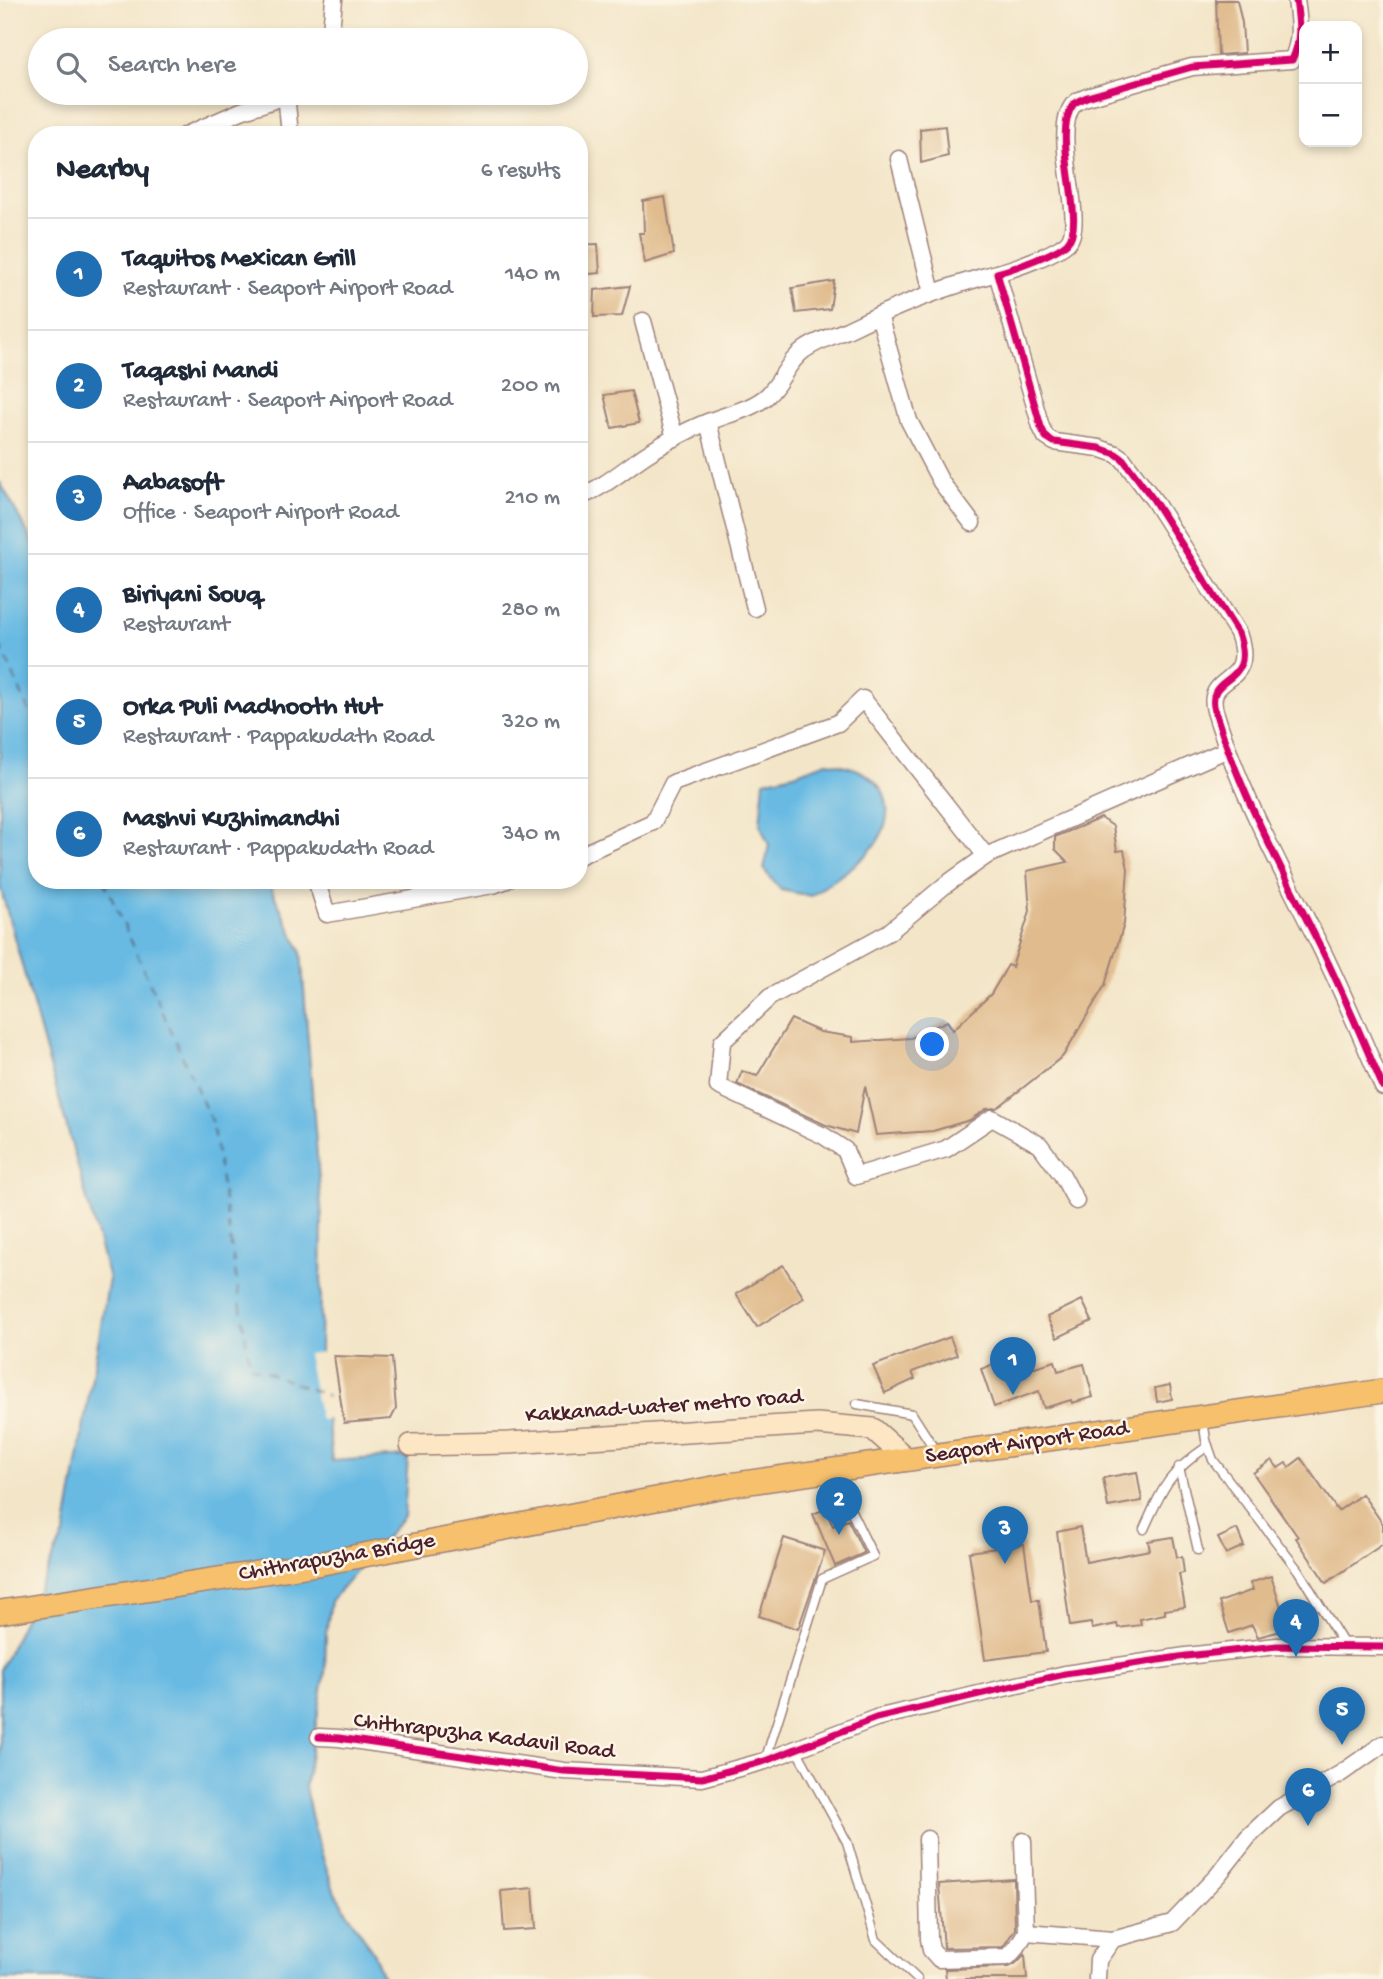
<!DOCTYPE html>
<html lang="en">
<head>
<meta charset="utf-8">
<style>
	:root { --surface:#fff; --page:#f6f6f7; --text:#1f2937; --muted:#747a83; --line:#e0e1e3; --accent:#1f6fb2 }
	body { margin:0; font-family:"Gochi Hand",sans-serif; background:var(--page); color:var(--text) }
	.controls { position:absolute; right:21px; top:21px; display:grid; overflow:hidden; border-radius:14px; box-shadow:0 4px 10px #0003 }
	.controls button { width:63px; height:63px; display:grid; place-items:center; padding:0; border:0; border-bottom:2px solid var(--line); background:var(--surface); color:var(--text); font:35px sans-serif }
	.you { position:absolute; left:933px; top:1045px; width:24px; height:24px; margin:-18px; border:5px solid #fff; border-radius:50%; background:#1a73e8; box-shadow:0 0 0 10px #1a73e833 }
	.badge { display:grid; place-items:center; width:46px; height:46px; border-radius:50%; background:var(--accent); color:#fff; font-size:23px; font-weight:700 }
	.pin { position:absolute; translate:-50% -58px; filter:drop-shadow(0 2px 4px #0008) }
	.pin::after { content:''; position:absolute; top:37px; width:24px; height:21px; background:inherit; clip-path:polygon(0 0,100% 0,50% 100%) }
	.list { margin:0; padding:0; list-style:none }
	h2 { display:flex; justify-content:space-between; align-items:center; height:91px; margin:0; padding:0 28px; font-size:30px }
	h2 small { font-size:23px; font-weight:400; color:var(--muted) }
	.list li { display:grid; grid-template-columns:46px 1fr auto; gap:21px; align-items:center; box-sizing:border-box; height:112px; padding:0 28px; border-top:2px solid var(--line) }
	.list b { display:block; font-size:26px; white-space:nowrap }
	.list p { margin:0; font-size:23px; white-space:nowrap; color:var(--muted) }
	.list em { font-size:23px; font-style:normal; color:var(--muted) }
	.icon { flex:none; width:38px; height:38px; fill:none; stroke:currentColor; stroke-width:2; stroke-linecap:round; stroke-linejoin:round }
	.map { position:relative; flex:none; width:1383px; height:1979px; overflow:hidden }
	.search { position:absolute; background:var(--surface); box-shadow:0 4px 10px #0003; left:28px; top:28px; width:560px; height:77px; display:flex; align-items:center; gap:18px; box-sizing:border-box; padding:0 24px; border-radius:38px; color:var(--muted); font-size:26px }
	.panel { position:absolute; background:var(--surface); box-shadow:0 4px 10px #0003; left:28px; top:126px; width:560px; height:763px; border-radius:28px }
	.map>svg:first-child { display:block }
	.water { fill:#68bae3; stroke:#596c87; stroke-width:2 }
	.pier { fill:#f3e5c8 }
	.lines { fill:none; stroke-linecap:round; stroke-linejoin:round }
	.ferry { stroke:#54556b; stroke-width:2; stroke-dasharray:9 7; stroke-linecap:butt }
	.building { fill:#e0bb8d }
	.lane-casing { stroke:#9e827a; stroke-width:11 }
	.street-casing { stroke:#9e827a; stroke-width:19 }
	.secondary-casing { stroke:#9e827a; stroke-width:24 }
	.primary-casing { stroke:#9e827a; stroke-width:26 }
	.lane { stroke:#fff; stroke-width:8 }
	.street { stroke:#fff; stroke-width:16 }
	.secondary { stroke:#fce6c4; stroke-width:21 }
	.primary { stroke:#f7c06c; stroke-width:23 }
	.cycleway-casing { stroke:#fcf5e5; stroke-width:11 }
	.cycleway { stroke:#d6006c; stroke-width:7 }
	.labels { text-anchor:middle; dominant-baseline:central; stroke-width:5; stroke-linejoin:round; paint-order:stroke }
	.street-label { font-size:23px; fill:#4a1f2b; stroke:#fcf5e5 }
</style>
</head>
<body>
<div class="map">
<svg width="1383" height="1979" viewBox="0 0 1383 1979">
	<rect width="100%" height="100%" fill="#fcf5e5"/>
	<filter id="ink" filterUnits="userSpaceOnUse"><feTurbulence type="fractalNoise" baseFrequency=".0143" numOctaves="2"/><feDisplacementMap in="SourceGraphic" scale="14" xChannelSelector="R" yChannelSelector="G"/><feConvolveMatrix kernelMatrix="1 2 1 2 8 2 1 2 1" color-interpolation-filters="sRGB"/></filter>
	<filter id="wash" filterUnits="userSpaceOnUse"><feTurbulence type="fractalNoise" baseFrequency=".00686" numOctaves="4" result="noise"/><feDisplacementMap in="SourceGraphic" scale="28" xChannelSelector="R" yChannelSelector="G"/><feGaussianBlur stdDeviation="1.57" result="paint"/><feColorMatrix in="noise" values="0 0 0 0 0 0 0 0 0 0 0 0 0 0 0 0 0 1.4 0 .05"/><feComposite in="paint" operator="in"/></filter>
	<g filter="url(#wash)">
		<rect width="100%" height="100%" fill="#f3e5c8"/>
		<g class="water">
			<polygon points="0,482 37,550 37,880 267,880 301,951 322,1219 320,1352 332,1461 408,1456 404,1516 331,1601 326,1633 325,1673 305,1787 316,1837 335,1893 373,1952 384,1979 0,1979 0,1670 65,1533 109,1279 0,886"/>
			<path d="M827 762C837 764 849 766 858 770 897 789 894 826 867 854 851 870 830 882 811 896L781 890 764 870 769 845 760 824 764 781 794 774Z"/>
		</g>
		<polygon class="pier" points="324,1352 331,1419 320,1420 307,1354"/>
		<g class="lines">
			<g class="ferry">
				<polyline points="0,645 37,728"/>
				<polyline points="104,880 212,1123 250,1366 328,1396"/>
			</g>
		</g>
		<g id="blocks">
			<g class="building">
				<polygon points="1216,0 1237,0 1242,23 1244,53 1218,55"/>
				<polygon points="945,126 948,156 921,163 920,129"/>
				<polygon points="665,197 674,254 645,263 639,233 644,233 643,201"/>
				<polygon points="598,244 600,273 579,275 579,245"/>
				<polygon points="834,281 830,309 796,313 792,288"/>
				<polygon points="630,286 622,316 594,317 595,290"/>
				<polygon points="631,391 639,423 612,428 604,395"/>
				<polygon points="1101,818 1113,826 1117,851 1124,850 1128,869 1124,924 1105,985 1063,1056 1001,1105 996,1108 986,1109 970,1120 933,1131 876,1135 865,1086 856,1134 826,1125 737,1084 742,1071 757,1076 791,1019 820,1032 853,1037 853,1042 911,1038 947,1021 953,1030 991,994 1008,965 1012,967 1030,911 1027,871 1068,862 1055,849 1055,837"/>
				<polygon points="783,1265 804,1298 757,1327 736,1294"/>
				<polygon points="1082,1300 1092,1321 1057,1338 1047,1317"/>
				<polygon points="950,1337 957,1355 912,1372 915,1379 885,1393 873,1366"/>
				<polygon points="334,1356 392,1358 396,1409 391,1419 344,1423"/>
				<polygon points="1012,1357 1018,1372 1055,1361 1058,1371 1084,1364 1093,1397 1072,1403 1071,1400 1044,1408 1039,1391 994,1407 981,1369"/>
				<polygon points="1170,1385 1172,1399 1157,1402 1155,1388"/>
				<polygon points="1301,1458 1338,1511 1362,1494 1383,1524 1383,1544 1326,1583 1296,1538 1298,1537 1253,1473 1272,1460 1278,1468 1286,1463 1289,1467"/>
				<polygon points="1137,1472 1142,1501 1108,1507 1103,1478"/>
				<polygon points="825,1509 833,1526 848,1520 864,1553 835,1566 813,1514"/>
				<polygon points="1080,1527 1086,1562 1150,1550 1148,1541 1173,1537 1177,1557 1182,1557 1184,1573 1179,1574 1185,1607 1165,1610 1165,1614 1140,1619 1141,1625 1118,1628 1117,1624 1092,1629 1091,1623 1070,1626 1057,1532"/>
				<polygon points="1237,1529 1244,1546 1226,1554 1218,1538"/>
				<polygon points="784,1538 825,1551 798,1629 759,1616"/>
				<polygon points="1024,1544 1032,1600 1039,1600 1046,1652 985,1660 969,1552"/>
				<polygon points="1271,1576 1288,1629 1258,1637 1252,1625 1229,1633 1219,1602 1253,1590 1250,1583"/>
				<polygon points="1014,1879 1015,1929 1003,1947 944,1948 939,1884"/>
				<polygon points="533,1888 536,1929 504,1931 501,1891"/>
				<polygon points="1025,1954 1027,1979 946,1979 945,1969 1009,1967 1015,1964"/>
			</g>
		</g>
	</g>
	<g filter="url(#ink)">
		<use href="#blocks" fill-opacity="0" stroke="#9e827a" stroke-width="2"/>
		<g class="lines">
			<defs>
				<g id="lane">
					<polyline points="857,1404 912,1414 937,1453"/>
					<polyline points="1203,1420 1206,1440 1213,1460 1298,1570 1345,1646"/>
					<polyline points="1179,1467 1198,1550"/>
					<path d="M1144 1529C1163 1487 1168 1473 1208 1446"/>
					<polyline points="796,1749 847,1842 876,1940 917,1979"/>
					<polyline points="765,1761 822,1579 873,1556 832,1472"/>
				</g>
				<g id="street">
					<path d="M1296 0C1299 22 1302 39 1292 60L1192 67 1087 97C1082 99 1076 101 1073 105 1050 135 1088 224 1067 243 1055 254 1013 269 997 273L1041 427 1046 437 1054 442 1099 448 1116 454 1123 459 1153 499 1238 633C1258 689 1204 671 1215 711 1239 790 1278 862 1315 936 1340 985 1361 1036 1383 1087"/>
					<polyline points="330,40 334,0"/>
					<polyline points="286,93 290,135"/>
					<polyline points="186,135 241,111 286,96"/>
					<polyline points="899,159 932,293"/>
					<polyline points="879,315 909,421 941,482 972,523"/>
					<polyline points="643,321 675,438"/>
					<polyline points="708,422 755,608"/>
					<path d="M579 497C605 487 624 469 647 454 666 442 687 430 708 422 727 414 751 410 767 396 782 382 787 362 804 350 816 341 833 336 847 330 896 306 944 287 997 273"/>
					<polyline points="579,856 653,822 673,783 838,723 863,699 986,856"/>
					<polyline points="316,880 327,914 493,885 507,880"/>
					<polyline points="1076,1201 1062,1175 1040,1145 992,1118 946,1149 856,1176 845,1150 824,1136 718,1086 722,1042 770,997 889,932 944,886 986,856 1228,749"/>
					<polyline points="319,1737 339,1738 564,1771 702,1778 765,1761 876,1718 1065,1674 1186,1656 1277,1646 1383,1647"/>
					<polyline points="927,1839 929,1939 931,1950 939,1959 1008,1957 1017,1947 1026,1932 1113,1939"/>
					<polyline points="1023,1841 1026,1932"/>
					<polyline points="1097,1979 1098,1960 1113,1939 1172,1923 1218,1875 1248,1837 1279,1808 1340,1774 1383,1744"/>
				</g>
				<polyline id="secondary" points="411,1445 509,1443 817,1424 873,1429 908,1460"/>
				<polyline id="primary" points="0,1612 317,1564 729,1485 1383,1391"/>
			</defs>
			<use href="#lane" class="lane-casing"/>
			<use href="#street" class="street-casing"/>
			<use href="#secondary" class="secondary-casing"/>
			<use href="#primary" class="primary-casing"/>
			<use href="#lane" class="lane"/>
			<use href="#street" class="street"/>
			<use href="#secondary" class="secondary"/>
			<use href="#primary" class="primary"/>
			<defs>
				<g id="cycleway">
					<path d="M1296 0C1299 22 1302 39 1292 60L1192 67 1087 97C1082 99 1076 101 1073 105 1050 135 1088 224 1067 243 1055 254 1013 269 997 273L1041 427 1046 437 1054 442 1099 448 1116 454 1123 459 1153 499 1238 633C1258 689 1204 671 1215 711 1239 790 1278 862 1315 936 1340 985 1361 1036 1383 1087"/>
					<polyline points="319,1737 339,1738 564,1771 702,1778 765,1761 876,1718 1065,1674 1186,1656 1277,1646 1383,1647"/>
				</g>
			</defs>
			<use href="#cycleway" class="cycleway-casing"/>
			<use href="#cycleway" class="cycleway"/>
		</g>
	</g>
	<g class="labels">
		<g class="street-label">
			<text transform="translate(664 1407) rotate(-4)">Kakkanad-water metro road</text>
			<text transform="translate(1027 1443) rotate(-8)">Seaport Airport Road</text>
			<text transform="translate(337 1558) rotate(-10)">Chithrapuzha Bridge</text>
			<text transform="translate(484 1737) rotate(7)">Chithrapuzha Kadavil Road</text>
		</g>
	</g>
</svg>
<div class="controls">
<button>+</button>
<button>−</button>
</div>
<div class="you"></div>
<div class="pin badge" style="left:1013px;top:1395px">1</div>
<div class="pin badge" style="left:839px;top:1535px">2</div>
<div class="pin badge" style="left:1005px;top:1564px">3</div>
<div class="pin badge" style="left:1296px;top:1657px">4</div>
<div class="pin badge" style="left:1342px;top:1745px">5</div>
<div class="pin badge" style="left:1308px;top:1826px">6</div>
<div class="search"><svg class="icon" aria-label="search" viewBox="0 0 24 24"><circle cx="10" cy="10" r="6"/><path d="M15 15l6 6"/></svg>Search here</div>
<section class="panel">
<h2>Nearby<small>6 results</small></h2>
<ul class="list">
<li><span class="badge">1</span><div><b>Taquitos Mexican Grill</b><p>Restaurant · Seaport Airport Road</p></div><em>140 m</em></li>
<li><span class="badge">2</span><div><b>Taqashi Mandi</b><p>Restaurant · Seaport Airport Road</p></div><em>200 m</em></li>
<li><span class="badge">3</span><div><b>Aabasoft</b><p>Office · Seaport Airport Road</p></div><em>210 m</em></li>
<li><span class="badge">4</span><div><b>Biriyani Souq</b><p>Restaurant</p></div><em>280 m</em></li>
<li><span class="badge">5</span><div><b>Orka Puli Madhooth Hut</b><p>Restaurant · Pappakudath Road</p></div><em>320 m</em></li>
<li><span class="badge">6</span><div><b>Mashvi Kuzhimandhi</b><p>Restaurant · Pappakudath Road</p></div><em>340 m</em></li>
</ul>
</section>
</div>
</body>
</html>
